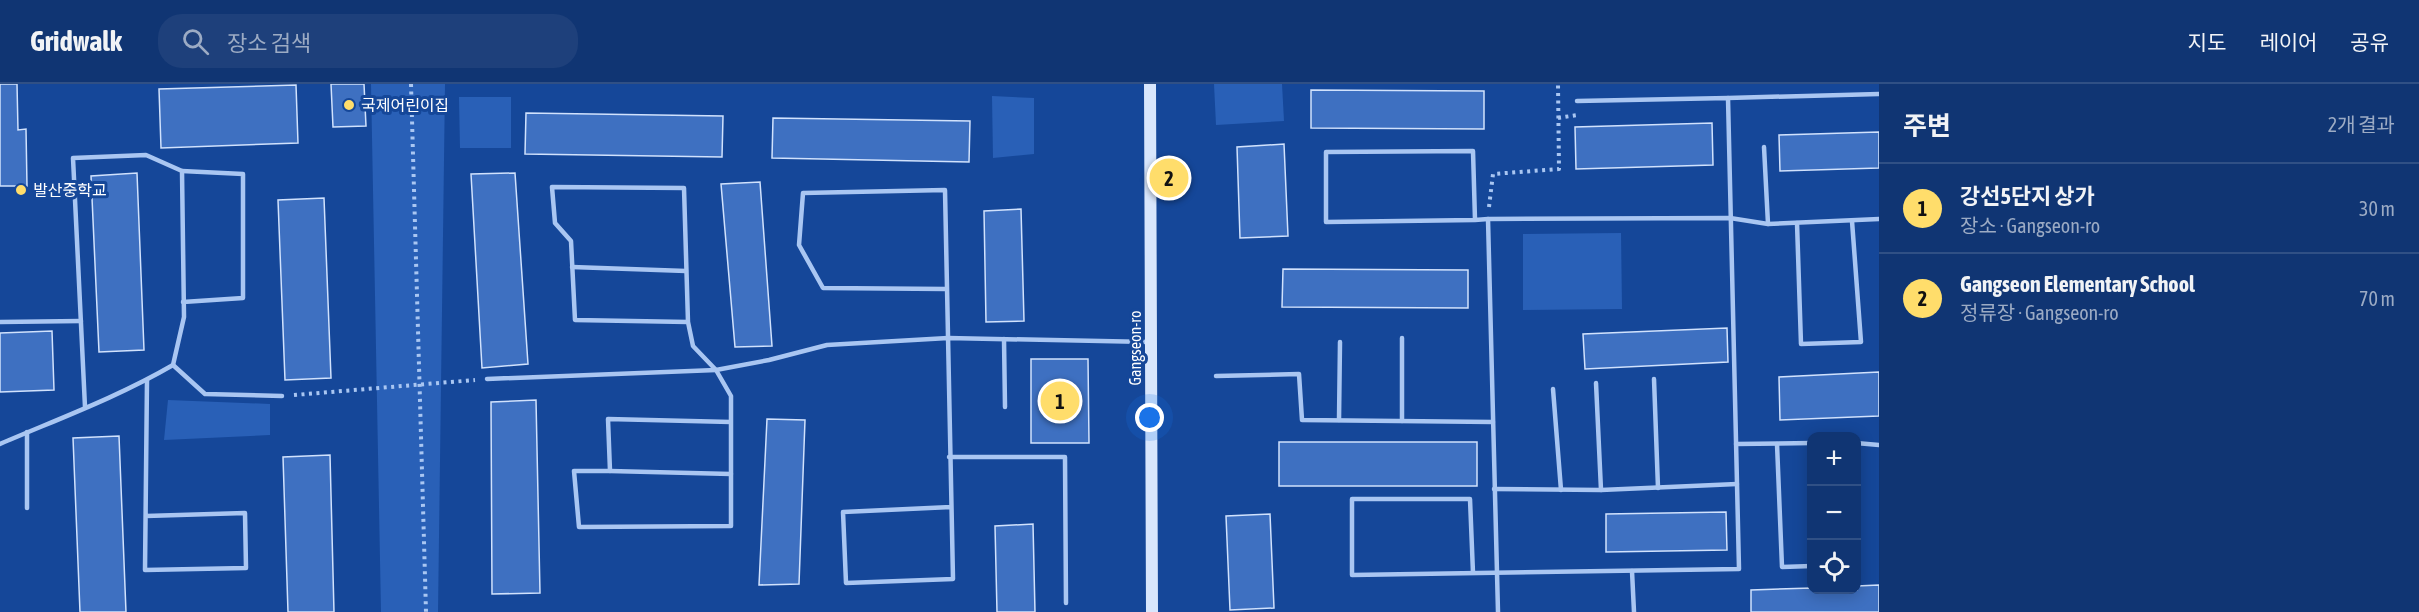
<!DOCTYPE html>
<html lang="ko">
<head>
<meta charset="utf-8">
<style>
	:root { --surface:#103573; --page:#1e407b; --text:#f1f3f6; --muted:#9cabc4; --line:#305085; --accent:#ffdd6b }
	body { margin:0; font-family:"Asap Condensed","Noto Sans KR",sans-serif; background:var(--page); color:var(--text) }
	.controls { position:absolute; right:18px; bottom:18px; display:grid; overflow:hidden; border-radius:12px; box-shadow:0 3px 15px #0003 }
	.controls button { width:54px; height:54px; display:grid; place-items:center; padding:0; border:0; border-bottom:2px solid var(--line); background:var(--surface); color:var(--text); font:30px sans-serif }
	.you { position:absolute; left:1150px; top:334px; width:21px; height:21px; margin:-15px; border:4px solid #fff; border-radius:50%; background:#1a73e8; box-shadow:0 0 0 9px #1a73e833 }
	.badge { display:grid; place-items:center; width:39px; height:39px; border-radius:50%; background:var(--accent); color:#111; font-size:20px; font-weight:700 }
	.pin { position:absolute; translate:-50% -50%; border:3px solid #fff; box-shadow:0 2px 6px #0006 }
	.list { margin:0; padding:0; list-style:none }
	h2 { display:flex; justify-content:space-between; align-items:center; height:78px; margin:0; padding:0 24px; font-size:26px }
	h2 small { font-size:20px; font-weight:400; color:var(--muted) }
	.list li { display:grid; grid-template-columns:39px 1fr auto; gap:18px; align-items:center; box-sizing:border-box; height:90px; padding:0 24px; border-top:2px solid var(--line) }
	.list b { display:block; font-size:22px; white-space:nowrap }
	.list p { margin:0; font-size:20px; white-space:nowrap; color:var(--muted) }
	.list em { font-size:20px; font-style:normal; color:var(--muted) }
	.icon { flex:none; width:33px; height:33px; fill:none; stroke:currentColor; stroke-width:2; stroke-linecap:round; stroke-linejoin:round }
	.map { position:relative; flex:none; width:1879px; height:528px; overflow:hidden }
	header { display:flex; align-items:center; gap:36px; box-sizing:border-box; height:84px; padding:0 30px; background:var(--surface); border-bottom:2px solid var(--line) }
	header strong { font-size:28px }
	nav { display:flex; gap:33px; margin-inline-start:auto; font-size:21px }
	.search { width:420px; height:54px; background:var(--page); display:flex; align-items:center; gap:15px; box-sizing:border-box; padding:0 21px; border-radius:24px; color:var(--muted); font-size:22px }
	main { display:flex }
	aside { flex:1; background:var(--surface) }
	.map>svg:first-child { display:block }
	.green { fill:#2960b7 }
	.building { fill:#3e70c1; stroke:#d1e2fd; stroke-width:1.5 }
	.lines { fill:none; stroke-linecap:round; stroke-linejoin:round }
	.path { stroke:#a9c6f2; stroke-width:4; stroke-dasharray:3 4.5; stroke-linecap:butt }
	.service { stroke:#a9c6f2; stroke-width:4.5 }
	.secondary { stroke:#d8e6fc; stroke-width:12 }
	.poi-dot { fill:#ffdd6b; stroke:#154799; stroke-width:2 }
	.labels { text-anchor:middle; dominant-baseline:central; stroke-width:6; stroke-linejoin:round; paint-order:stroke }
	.poi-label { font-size:16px; fill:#fff; stroke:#154799; text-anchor:start }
	.street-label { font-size:16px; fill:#fff; stroke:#154799 }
</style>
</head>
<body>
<header>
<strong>Gridwalk</strong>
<div class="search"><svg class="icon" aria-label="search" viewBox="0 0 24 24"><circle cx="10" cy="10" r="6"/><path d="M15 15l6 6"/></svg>장소 검색</div>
<nav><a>지도</a><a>레이어</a><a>공유</a></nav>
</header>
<main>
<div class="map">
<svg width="1879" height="528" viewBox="0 0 1879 528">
	<rect width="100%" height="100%" fill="#154799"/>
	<g class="green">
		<polygon points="371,0 445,0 438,528 381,528"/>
		<polygon points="1214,0 1282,0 1284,37 1216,41"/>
		<polygon points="992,12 1034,14 1034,70 993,74"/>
		<polygon points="459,13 511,13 511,64 460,64"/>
		<polygon points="1621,149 1622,225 1523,226 1523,150"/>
		<polygon points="168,316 270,320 270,351 164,356"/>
	</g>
	<g class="building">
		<polygon points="0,0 17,0 18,46 26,45 27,102 0,102"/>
		<polygon points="331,0 364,0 366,42 333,43"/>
		<polygon points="296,1 298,59 161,64 159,5"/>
		<polygon points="1311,6 1484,7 1484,45 1311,44"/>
		<polygon points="526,29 723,32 722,73 525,70"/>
		<polygon points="773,34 970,37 969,78 772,74"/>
		<polygon points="1712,39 1713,81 1576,85 1575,43"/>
		<polygon points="1879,48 1879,84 1780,87 1779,51"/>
		<polygon points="1284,60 1288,152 1240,154 1237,63"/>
		<polygon points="137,89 144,266 99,268 91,92"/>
		<polygon points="515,89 528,280 482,284 471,90"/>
		<polygon points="760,98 772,262 735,263 721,100"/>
		<polygon points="324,114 331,294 285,296 278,116"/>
		<polygon points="1021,125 1024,237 986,238 984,127"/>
		<polygon points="1283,185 1468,186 1468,224 1282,223"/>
		<polygon points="1727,244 1728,278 1585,285 1583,250"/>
		<polygon points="52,247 54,306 0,308 0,249"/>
		<polygon points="1031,275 1088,275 1089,359 1031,359"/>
		<polygon points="1879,288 1879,332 1780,336 1779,293"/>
		<polygon points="536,316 540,509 492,510 491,318"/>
		<polygon points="767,335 805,336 799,500 759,501"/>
		<polygon points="119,352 126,528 80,528 73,354"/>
		<rect x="1279" y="358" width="198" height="44"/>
		<polygon points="330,371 334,528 288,528 283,373"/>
		<polygon points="1726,428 1727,466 1606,468 1606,430"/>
		<polygon points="1270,430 1274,524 1230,526 1226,432"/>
		<polygon points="1033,440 1035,528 997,528 995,442"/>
		<polygon points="1879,501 1879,528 1751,528 1751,506 1812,504 1857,506 1857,502"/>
	</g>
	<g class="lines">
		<g class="path">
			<polyline points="411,0 426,528"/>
			<polyline points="1558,34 1577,31 1577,29"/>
			<polyline points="1489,123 1493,90 1559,85 1558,0"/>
			<polyline points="294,311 475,296"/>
		</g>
		<g class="service">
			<polyline points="1728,14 1879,10"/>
			<polyline points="1764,63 1768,140"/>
			<polyline points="182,87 243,90 243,214 183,218"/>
			<polyline points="1475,136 1473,67 1326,68 1326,138 1475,136 1488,135"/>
			<polyline points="1797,139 1801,260 1861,258 1852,137"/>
			<polyline points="572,183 686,187"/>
			<polyline points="946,205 823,204 799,161 803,109 945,106 953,495 846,499 843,428 951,423"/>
			<polyline points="0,238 81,237"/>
			<polyline points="688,238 575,236 571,157 555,139 552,103 684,104 688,238 693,262 716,286 731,312 731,442 579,443 574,387 610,387 608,335 731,338"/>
			<polyline points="1004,255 1005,323"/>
			<polyline points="173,281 205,310 282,312"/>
			<polyline points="1216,292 1299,290 1302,336 1493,338"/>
			<polyline points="487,295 716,286 769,276 827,261 948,254 1149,258"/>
			<polyline points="1654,295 1658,404"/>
			<polyline points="1596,299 1601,406"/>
			<polyline points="1553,305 1561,406"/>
			<polyline points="1339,336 1340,258"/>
			<polyline points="1402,337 1402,254"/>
			<polyline points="27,348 27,424"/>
			<polyline points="1856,359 1879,361"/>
			<path d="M0 360C58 335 118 313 173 281L184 233 182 87 146 71 73 74 85 323"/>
			<polyline points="1736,360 1812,359"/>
			<polyline points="1777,360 1782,483 1812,482"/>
			<polyline points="949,373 1065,373 1066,519"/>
			<polyline points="610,387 731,390"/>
			<polyline points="1494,405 1601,406 1737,400"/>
			<polyline points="146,432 245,429 246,484 145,486 147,296"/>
			<polyline points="1632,487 1634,528"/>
			<polyline points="1473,489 1470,415 1352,415 1352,491 1739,485 1728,14 1577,17"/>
			<polyline points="1498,528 1488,135 1730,134 1768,140 1879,135"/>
		</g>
		<polyline class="secondary" points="1150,0 1152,528"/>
	</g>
	<g class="poi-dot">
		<circle cx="349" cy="21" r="6"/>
		<circle cx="21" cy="106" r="6"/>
	</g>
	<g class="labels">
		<g class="poi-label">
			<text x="361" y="21">국제어린이집</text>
			<text x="33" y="106">발산중학교</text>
		</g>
		<g class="street-label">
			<text transform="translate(1135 264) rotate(-90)">Gangseon-ro</text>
		</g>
	</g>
</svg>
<div class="controls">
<button>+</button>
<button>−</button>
<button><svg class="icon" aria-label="locate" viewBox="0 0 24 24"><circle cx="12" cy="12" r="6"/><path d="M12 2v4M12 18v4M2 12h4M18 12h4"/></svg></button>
</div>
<div class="you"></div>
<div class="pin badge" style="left:1060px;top:317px">1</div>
<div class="pin badge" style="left:1169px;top:94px">2</div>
</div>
<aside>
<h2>주변<small>2개 결과</small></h2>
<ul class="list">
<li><span class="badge">1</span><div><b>강선5단지 상가</b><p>장소 · Gangseon-ro</p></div><em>30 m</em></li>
<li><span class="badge">2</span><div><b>Gangseon Elementary School</b><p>정류장 · Gangseon-ro</p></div><em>70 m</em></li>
</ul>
</aside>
</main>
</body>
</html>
